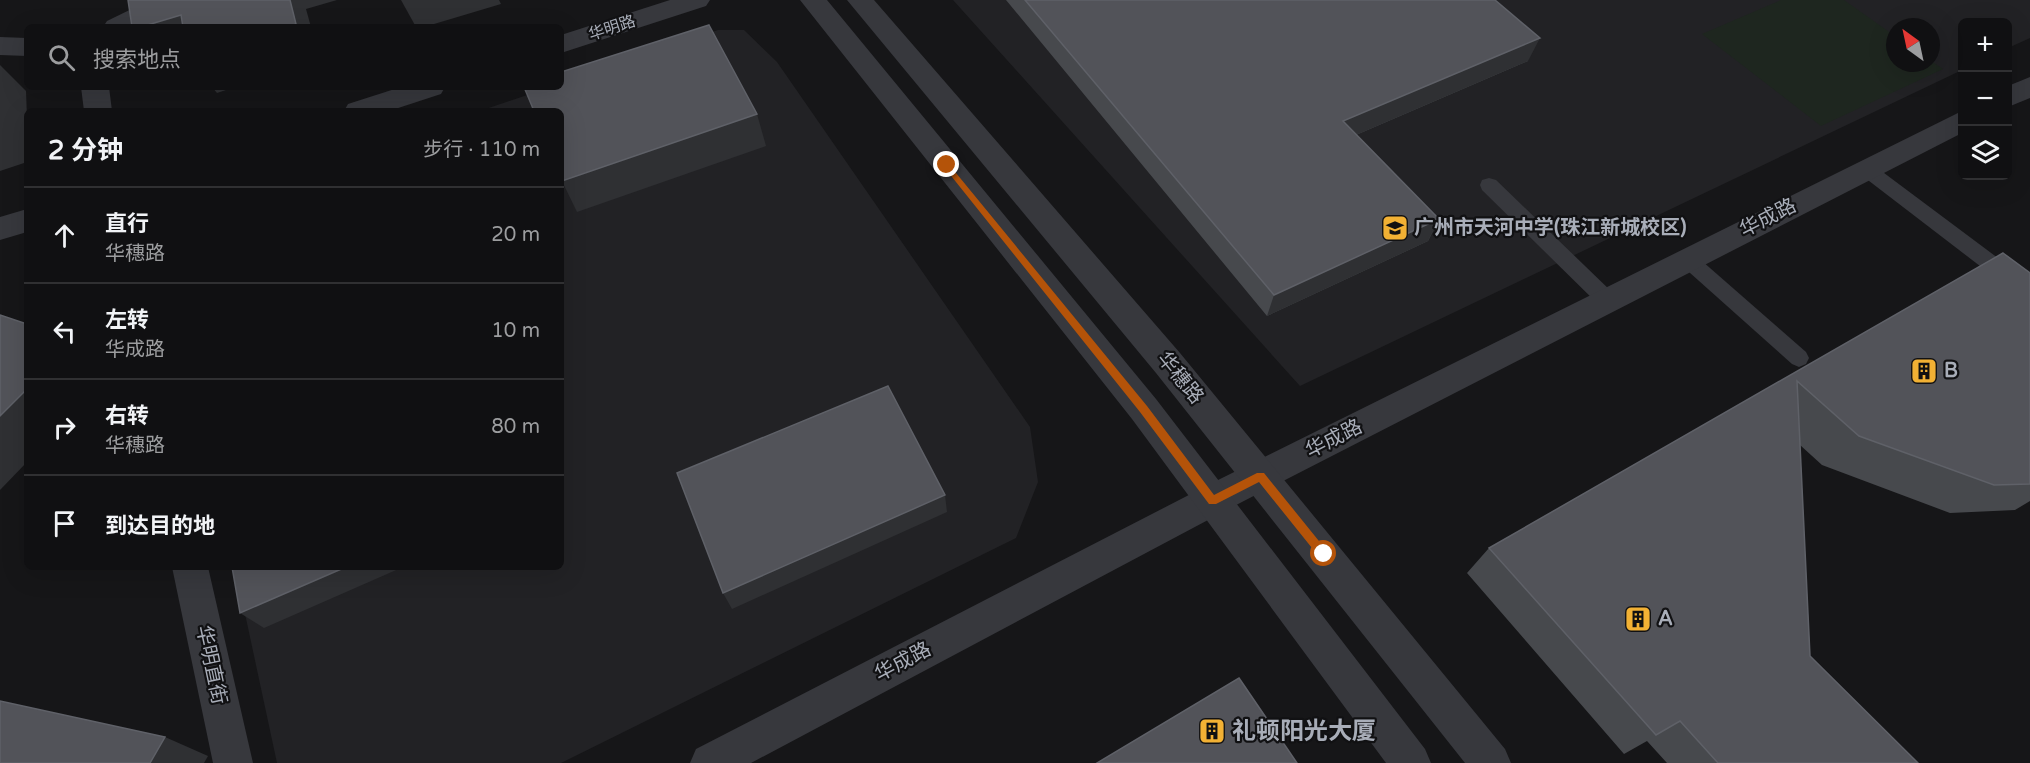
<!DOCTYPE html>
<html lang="zh">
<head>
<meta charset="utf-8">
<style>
	:root { --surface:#101012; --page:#1e1e20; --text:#f1f3f6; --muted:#9c9d9f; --line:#303032 }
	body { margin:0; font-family:"Varela Round","Noto Sans SC",sans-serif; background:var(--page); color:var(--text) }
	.controls { position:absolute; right:18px; top:18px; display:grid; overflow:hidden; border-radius:9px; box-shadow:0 6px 24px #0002 }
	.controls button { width:54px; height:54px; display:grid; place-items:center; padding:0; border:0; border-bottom:2px solid var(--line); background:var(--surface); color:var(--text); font:30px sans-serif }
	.compass { position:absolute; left:1886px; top:18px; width:54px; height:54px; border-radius:50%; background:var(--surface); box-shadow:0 6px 24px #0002; rotate:327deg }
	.stop { position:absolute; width:18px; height:18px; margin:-14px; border:4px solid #b45309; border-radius:50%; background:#fff }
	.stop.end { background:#b45309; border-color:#fff; box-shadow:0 2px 6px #0008 }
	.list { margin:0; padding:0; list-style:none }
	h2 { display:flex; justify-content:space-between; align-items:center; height:78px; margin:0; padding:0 24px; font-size:26px }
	h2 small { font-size:20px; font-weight:400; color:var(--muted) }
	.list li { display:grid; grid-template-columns:39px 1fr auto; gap:18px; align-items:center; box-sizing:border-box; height:96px; padding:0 24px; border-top:2px solid var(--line) }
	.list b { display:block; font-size:22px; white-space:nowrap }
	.list p { margin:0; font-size:20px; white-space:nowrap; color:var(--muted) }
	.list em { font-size:20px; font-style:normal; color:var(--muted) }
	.icon { flex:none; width:33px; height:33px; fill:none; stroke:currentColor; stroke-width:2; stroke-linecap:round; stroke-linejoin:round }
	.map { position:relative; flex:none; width:2030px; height:763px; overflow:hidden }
	.search { position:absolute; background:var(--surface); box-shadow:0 6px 24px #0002; left:24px; top:24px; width:540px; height:66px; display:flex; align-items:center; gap:15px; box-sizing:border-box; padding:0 21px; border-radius:9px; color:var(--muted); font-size:22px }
	.panel { position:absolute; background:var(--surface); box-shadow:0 6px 24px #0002; left:24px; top:108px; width:540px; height:462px; border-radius:9px }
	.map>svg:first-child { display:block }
	.built { fill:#222225; fill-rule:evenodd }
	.green { fill:#1e261f }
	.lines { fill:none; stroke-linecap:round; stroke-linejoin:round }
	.service { fill:#37383d; fill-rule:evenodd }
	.minor { fill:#37383d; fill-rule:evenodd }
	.tertiary { fill:#37383d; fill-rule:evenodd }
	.wall { fill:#47494d }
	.shaded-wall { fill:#2f3033 }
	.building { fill:#525359; stroke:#5f6168; stroke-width:1.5 }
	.route { fill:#b45309 }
	.labels { text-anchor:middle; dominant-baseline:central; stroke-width:4.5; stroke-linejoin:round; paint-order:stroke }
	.far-street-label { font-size:16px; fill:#a8adb8; stroke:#111113 }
	.street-label { font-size:20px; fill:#a8adb8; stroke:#111113 }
	.poi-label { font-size:20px; font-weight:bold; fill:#a8adb8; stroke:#111113; text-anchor:start }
	.near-poi-label { font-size:24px; font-weight:bold; fill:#a8adb8; stroke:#111113; text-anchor:start }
</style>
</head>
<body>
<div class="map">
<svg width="2030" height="763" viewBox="0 0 2030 763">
	<rect width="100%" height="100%" fill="#161618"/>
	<g class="built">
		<path d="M953 0H2030V38L2008 48V22H1962V70L1300 386ZM1895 27H1931V63H1895Z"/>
		<polygon points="718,30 744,30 777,62 1030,427 1038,482 1016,538 561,763 277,763 235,567 561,567 561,111 480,111 551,87 561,87 561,84"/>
	</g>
	<polygon class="green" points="1781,0 1844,0 1895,36 1895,63 1931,63 1931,61 1943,69 1821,126 1702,34"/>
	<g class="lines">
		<g class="service">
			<polygon points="1866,162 1872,164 2030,282 2030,301 2023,299 1860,174 1857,169 1860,164"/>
			<polygon points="1489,178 1496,180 1614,294 1617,300 1614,306 1607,308 1600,306 1482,190 1480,185 1482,180"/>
			<polygon points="1687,251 1694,254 1806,352 1809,358 1806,364 1799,367 1792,364 1680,264 1677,259 1680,254"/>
		</g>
		<g class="minor">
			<polygon points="150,0 183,0 179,6 140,27 103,27 107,21"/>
			<polygon points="0,37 27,38 27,56 0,55"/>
			<polygon points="2030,77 2030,98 2008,107 2008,86"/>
			<polygon points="81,87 109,87 112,111 84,111"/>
			<polygon points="1962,111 1962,133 1240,503 751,763 690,763 696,749 1216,481"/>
			<polygon points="172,567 208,567 253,763 213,763"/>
		</g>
		<g class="tertiary">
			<polygon points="670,0 710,0 706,6 561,53 561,35"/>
			<polygon points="800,0 827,0 1156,399 1425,749 1431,763 1386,763 1132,419"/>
			<polygon points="847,0 874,0 1180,353 1505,749 1511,763 1465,763 1156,373"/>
			<polygon points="401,87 445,87 441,94 389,111 344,111 348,104"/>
			<polygon points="27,209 27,232 0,240 0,217"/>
		</g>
	</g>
	<g class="wall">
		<polygon points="1006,0 1495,0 1528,61 1356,135 1439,219 1428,241 1267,316"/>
		<polygon points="2003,253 2030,273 2030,501 2015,510 1950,513 1822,465 1800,445 1810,656 1918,763 1667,763 1647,741 1624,754 1467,573 1489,548"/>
	</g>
	<g class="shaded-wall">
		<polygon points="290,0 337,0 306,9 311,27 288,27"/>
		<polygon points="401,0 499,0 501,4 424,27 416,27"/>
		<polygon points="181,15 190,27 141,27"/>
		<polygon points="1540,38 1528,61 1335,144 1343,121"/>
		<polygon points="0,65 26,91 27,118 27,162 0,171"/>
		<polygon points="212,87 235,87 217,93"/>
		<polygon points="757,114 766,146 577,212 562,181"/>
		<polygon points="1439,219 1428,241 1267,316 1274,295"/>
		<polygon points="27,389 27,462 0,490 0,416"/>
		<polygon points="945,495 947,512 732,609 723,593"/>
		<polygon points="346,567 403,567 264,628 240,613"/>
		<polygon points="165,737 208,756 204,763 150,763"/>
	</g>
	<g class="building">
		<polygon points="128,0 290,0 296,24 288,27 183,27 181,15 141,27 132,27"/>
		<polygon points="1025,0 1495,0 1540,38 1343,121 1439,219 1274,295"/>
		<polygon points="709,25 757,114 562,181 561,111 534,111 524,87 561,87 561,72"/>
		<polygon points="2003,253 2030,273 2030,484 1994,485 1859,436 1797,381 1810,656 1918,763 1718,763 1680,721 1656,735 1489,548"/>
		<polygon points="0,315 27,324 27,389 0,416"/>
		<polygon points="888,386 945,495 723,593 677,473"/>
		<polygon points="232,567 346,567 240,613"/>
		<polygon points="1239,678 1297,763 1097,763"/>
		<polygon points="0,701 165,737 150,763 0,763"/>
	</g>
	<polygon class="route" points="947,162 1147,406 1214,495 1257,473 1264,473 1327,551 1327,558 1320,558 1259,482 1216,504 1209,504 1140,412 944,167 943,165"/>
	<defs>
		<symbol id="school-square" viewBox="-11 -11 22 22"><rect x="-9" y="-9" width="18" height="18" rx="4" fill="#f2b134" stroke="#111113"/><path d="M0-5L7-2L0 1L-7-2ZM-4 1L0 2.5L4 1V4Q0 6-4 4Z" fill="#111"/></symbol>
		<symbol id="building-square" viewBox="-11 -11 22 22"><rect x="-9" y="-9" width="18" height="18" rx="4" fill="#f2b134" stroke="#111113"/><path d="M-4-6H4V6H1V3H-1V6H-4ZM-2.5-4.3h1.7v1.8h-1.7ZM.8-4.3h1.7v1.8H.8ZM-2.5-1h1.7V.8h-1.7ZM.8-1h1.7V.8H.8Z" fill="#111"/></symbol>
	</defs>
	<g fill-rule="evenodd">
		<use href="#school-square" x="1380" y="213" width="30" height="30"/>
		<use href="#building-square" x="1909" y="356" width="30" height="30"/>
		<use href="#building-square" x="1623" y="604" width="30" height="30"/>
		<use href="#building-square" x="1197" y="716" width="30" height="30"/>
	</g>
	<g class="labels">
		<g class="far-street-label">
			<text transform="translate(612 28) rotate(-18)">华明路</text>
		</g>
		<g class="street-label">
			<text transform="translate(1768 218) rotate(-27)">华成路</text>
			<text transform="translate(1180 378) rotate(51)">华穗路</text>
			<text transform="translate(1334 439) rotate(-27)">华成路</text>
			<text transform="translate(903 662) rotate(-28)">华成路</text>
			<text transform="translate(211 665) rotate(78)">华明直街</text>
		</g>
		<g class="poi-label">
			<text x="1414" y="228">广州市天河中学(珠江新城校区)</text>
			<text x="1944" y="371">B</text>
			<text x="1658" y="619">A</text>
		</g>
		<g class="near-poi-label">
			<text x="1232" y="731">礼顿阳光大厦</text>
		</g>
	</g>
</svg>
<div class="controls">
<button>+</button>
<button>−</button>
<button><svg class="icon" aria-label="layers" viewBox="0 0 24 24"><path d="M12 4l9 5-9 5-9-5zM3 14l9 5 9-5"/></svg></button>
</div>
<svg class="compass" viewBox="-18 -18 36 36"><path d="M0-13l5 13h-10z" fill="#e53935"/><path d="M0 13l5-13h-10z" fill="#9c9d9f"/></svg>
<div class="stop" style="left:1324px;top:554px"></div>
<div class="stop end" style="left:947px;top:165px"></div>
<div class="search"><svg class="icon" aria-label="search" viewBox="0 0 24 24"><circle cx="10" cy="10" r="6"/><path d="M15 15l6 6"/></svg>搜索地点</div>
<section class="panel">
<h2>2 分钟<small>步行 · 110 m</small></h2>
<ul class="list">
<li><svg class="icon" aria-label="ahead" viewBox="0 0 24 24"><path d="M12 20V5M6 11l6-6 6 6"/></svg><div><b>直行</b><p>华穗路</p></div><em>20 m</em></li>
<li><svg class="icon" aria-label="left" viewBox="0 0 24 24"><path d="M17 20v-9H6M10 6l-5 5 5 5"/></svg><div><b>左转</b><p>华成路</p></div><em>10 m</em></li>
<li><svg class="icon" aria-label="right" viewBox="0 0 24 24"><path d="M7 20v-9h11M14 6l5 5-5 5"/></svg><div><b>右转</b><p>华穗路</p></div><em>80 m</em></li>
<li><svg class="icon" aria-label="arrive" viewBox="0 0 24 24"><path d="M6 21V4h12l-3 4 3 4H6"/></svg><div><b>到达目的地</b></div></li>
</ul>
</section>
</div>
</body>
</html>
